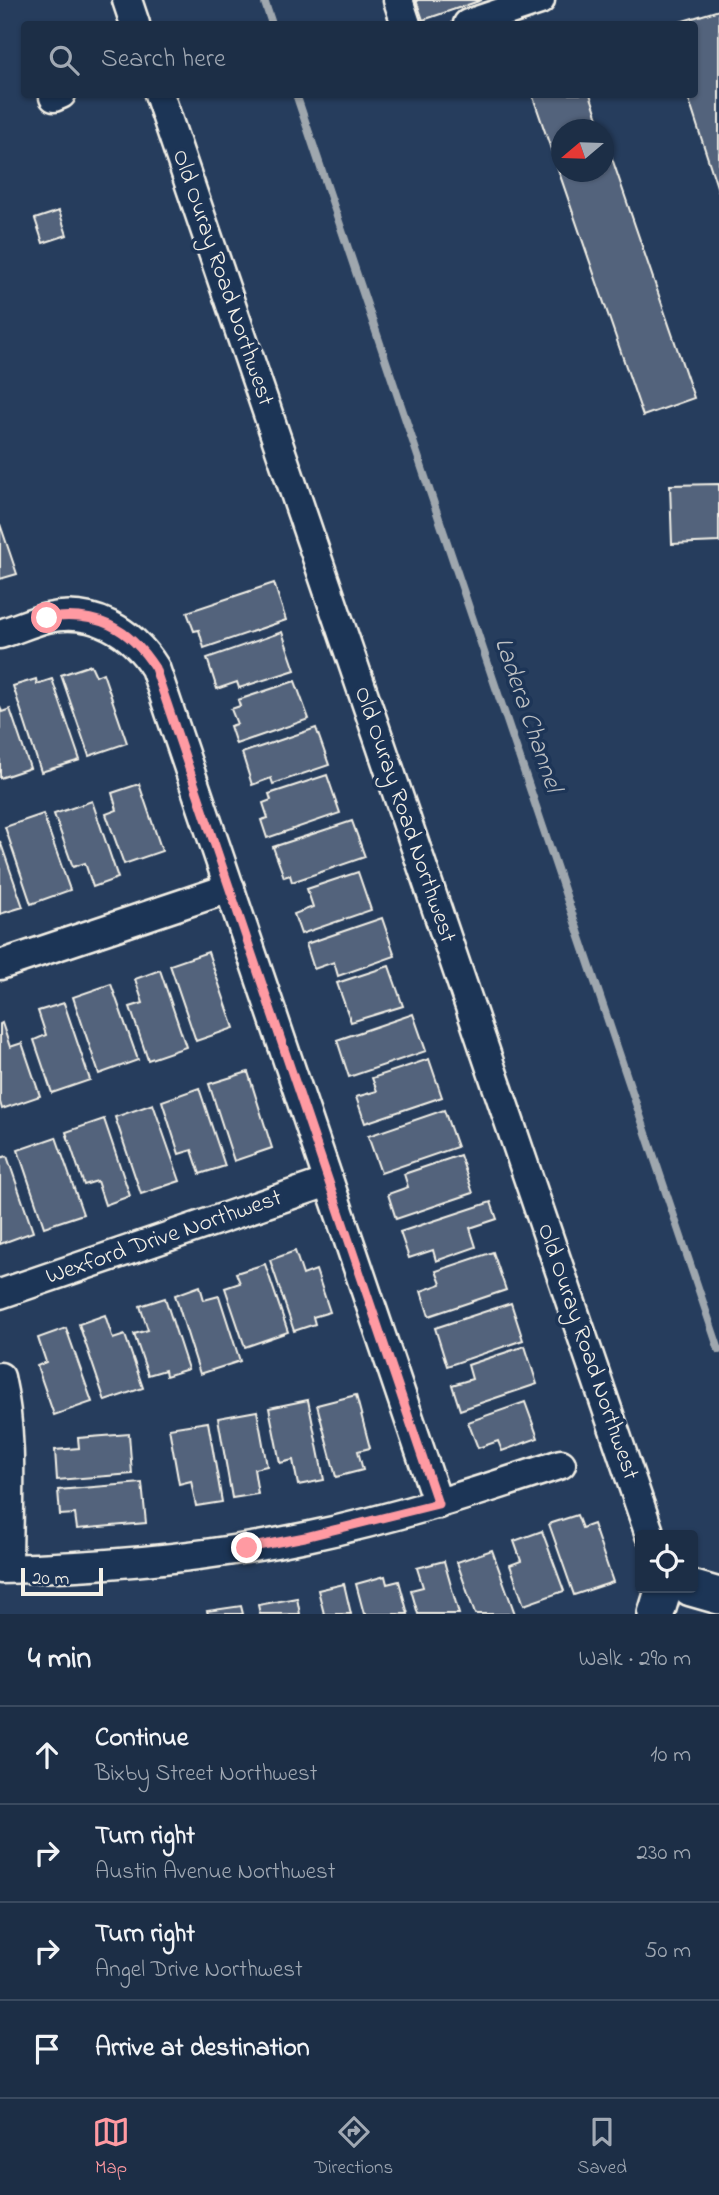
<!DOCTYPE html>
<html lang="en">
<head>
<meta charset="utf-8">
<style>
	:root { --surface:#1c2e46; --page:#293a51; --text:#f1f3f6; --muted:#a0a8b3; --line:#3a4a5f; --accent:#ff9aa2 }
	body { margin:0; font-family:"Indie Flower",sans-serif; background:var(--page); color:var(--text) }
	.controls { position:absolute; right:21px; bottom:21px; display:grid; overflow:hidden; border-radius:7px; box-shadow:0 2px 5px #0004 }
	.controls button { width:63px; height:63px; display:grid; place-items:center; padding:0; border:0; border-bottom:2px solid var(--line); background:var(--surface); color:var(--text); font:35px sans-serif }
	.compass { position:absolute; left:551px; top:119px; width:63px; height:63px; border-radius:50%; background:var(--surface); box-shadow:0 2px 5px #0004; rotate:251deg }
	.scale { position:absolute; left:21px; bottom:18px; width:82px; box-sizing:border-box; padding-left:7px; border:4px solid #f4f1e8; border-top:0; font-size:19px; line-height:24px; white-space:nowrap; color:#f4f1e8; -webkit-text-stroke:5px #1d3557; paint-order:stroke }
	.stop { position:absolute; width:21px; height:21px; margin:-16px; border:5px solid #ff9aa2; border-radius:50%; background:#fff }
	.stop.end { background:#ff9aa2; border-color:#fff; box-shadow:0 2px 7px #0008 }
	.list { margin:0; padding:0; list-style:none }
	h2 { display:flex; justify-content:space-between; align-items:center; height:91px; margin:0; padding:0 28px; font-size:30px }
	h2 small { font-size:23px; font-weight:400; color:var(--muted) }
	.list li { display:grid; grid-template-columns:46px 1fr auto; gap:21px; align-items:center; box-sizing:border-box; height:98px; padding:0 28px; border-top:2px solid var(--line) }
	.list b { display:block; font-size:26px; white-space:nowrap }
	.list p { margin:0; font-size:23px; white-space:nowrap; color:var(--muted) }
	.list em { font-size:23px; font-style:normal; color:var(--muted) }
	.icon { flex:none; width:38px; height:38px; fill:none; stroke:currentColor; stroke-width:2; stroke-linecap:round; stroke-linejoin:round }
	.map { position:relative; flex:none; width:719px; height:1614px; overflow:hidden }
	.search { position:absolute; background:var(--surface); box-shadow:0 2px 5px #0004; left:21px; right:21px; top:21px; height:77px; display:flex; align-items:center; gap:18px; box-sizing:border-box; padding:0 24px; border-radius:7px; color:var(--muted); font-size:26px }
	.sheet { height:483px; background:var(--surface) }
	nav { display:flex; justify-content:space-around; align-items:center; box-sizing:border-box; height:98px; border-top:2px solid var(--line); background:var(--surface); font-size:19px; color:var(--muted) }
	nav a { display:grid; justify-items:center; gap:4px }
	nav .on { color:var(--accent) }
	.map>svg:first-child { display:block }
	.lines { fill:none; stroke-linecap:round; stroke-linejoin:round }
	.stream { stroke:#9fa7ae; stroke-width:8 }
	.building { fill:#52647b; stroke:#f4f1e8; stroke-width:2 }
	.minor-casing { stroke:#f4f1e8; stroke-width:33 }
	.major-casing { stroke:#f4f1e8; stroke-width:40 }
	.minor { stroke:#1d3557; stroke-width:28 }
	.major { stroke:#1d3557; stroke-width:35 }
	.route { stroke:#ff9aa2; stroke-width:9 }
	.labels { text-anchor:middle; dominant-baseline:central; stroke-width:7; stroke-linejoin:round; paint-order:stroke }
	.street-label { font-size:24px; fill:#f4f1e8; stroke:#1d3557 }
	.water-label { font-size:26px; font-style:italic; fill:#bcbfc2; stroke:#1d3557 }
</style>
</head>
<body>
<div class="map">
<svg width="719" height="1614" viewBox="0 0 719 1614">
	<rect width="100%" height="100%" fill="#263d5d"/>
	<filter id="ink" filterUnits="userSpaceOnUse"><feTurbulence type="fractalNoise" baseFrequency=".0143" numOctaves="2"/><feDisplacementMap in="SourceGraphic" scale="14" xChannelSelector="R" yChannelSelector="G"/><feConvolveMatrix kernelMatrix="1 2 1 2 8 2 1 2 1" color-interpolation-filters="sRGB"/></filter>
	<g filter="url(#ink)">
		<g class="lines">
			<g class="stream">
				<polyline points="264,0 272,24"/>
				<polyline points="296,94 719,1350"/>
			</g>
		</g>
		<g class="building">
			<polygon points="416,0 482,0 423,20"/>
			<polygon points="719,10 719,193 687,94 694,94 694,24 673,24"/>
			<polygon points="532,94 590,94 602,130 562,130 562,172 604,172 604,135 694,398 643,416"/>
			<polygon points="59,211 67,235 43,243 35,219"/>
			<polygon points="719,484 719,542 672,544 670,485"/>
			<polygon points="0,524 17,574 0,579"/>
			<polygon points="274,583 286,620 204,648 199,630 194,631 187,612"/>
			<polygon points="282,632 295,670 239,688 237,682 217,689 207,658"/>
			<polygon points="91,665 96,676 103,673 127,743 89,756 61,675"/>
			<polygon points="36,679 37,684 52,679 80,760 41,772 13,686"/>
			<polygon points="295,681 309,719 236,744 230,726 237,724 231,709 240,706 238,700"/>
			<polygon points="0,706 2,712 10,709 30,768 0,778"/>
			<polygon points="316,728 329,765 273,784 271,778 252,785 242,753"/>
			<polygon points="327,775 340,813 267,838 261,820 268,818 263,803 271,800 269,794"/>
			<polygon points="139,784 162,851 124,864 106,814 117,810 112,793"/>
			<polygon points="92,801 118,878 93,887 85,863 73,867 54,814"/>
			<polygon points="43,814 70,890 31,904 5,827"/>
			<polygon points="352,821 365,857 292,882 290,875 284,877 273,847"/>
			<polygon points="0,841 23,907 0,914"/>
			<polygon points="358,872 371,910 301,934 294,914 313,907 307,889"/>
			<polygon points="382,918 395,956 338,976 334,962 314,969 306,944"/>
			<polygon points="208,952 234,1028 196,1041 170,965"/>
			<polygon points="389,966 403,1006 351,1022 337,983"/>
			<polygon points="160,970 186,1047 148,1060 130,1007 143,1003 135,979"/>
			<polygon points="111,984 138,1060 99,1074 73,997"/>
			<polygon points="64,1003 90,1080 52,1093 34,1040 46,1035 38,1011"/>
			<polygon points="413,1014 426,1051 349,1077 337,1040"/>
			<polygon points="2,1023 10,1047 22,1043 40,1096 2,1109 0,1102 0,1024"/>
			<polygon points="429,1059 442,1097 365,1123 356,1097 377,1091 372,1078"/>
			<polygon points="248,1072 272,1148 234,1161 209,1084"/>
			<polygon points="199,1088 225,1166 200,1174 192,1150 179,1154 162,1101"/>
			<polygon points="153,1104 180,1181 141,1194 115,1117"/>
			<polygon points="444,1110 457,1147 381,1173 368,1136"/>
			<polygon points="104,1119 130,1196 105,1205 97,1181 84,1185 66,1132"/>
			<polygon points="56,1137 83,1214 44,1227 18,1150"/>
			<polygon points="460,1155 473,1193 396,1219 388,1194 408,1187 404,1174"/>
			<polygon points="7,1156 33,1232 0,1244 0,1158"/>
			<polygon points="491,1202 497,1219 470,1228 476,1247 436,1261 433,1250 409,1258 400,1232"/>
			<polygon points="295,1251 303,1275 316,1270 330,1312 313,1317 315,1324 294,1331 270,1260"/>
			<polygon points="493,1252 506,1290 429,1316 421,1291 441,1284 436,1271"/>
			<polygon points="265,1264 288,1332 245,1347 225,1288 240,1283 236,1273"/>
			<polygon points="200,1286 204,1300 219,1296 240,1361 200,1374 175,1295"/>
			<polygon points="165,1298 188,1369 166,1376 165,1370 148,1375 134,1334 148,1330 140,1306"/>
			<polygon points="511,1303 523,1340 447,1366 435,1328"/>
			<polygon points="105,1315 113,1339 125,1335 143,1388 105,1401 79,1324"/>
			<polygon points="66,1328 92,1402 54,1415 37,1366 46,1362 38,1338"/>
			<polygon points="525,1346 537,1384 460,1410 452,1385 472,1379 468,1365"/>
			<polygon points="356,1395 370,1448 358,1451 363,1470 336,1477 317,1405"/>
			<polygon points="308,1400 324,1480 298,1485 293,1460 280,1463 269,1408"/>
			<polygon points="525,1402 538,1438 502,1451 498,1441 478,1448 468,1422"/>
			<polygon points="257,1411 267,1466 254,1469 258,1494 232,1498 218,1418"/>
			<polygon points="208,1422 222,1502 196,1506 191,1481 179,1484 169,1428"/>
			<polygon points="129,1434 132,1474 57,1480 55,1450 79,1448 78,1438"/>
			<polygon points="142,1483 146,1523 77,1529 75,1514 60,1515 58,1490"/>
			<polygon points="577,1515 582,1528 593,1524 613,1582 574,1595 549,1524"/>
			<polygon points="542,1531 564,1591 524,1605 510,1565 521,1561 514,1541"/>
			<polygon points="492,1550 515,1614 475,1614 457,1562"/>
			<polygon points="444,1561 459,1614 418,1614 411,1590 423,1587 417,1568"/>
			<polygon points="385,1576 387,1584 399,1581 408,1614 364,1614 356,1584"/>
			<polygon points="344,1584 351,1614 324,1614 318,1590"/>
			<polygon points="297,1598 300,1614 260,1614 258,1605"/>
			<polygon points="241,1606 243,1614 208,1614 207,1611"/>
		</g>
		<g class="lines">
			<defs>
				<g id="minor">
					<polyline points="127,0 135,24"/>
					<polyline points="398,0 406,24"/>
					<polyline points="468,24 540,0"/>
					<polyline points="159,94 650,1535"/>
					<polyline points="54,97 61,94"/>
					<path d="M0 634C16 629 31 622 47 618 93 608 132 631 155 668L438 1504"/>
					<polyline points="0,965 230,888"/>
					<polyline points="0,1294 328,1182"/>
					<path d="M0 1377C14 1439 8 1505 8 1568"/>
					<path d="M0 1569C102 1567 206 1558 306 1537 393 1519 477 1492 561 1464"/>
				</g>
				<g id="major">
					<polyline points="691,1588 719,1596"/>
					<polyline points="656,1614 664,1588"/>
				</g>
			</defs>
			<use href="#minor" class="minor-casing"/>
			<use href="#major" class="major-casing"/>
			<use href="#minor" class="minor"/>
			<use href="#major" class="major"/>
		</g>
	</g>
	<g class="lines" filter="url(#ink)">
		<path class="route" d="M47 618C96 611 129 627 155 668L438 1504 305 1537 247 1548"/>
	</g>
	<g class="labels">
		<g class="street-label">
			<text transform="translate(222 278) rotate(71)">Old Ouray Road Northwest</text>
			<text transform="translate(404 815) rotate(71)">Old Ouray Road Northwest</text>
			<text transform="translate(164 1238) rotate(-19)">Wexford Drive Northwest</text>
			<text transform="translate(587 1352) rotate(71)">Old Ouray Road Northwest</text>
		</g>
		<g class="water-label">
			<text transform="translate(527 715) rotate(71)">Ladera Channel</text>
		</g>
	</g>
</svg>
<div class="controls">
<button><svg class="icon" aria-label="locate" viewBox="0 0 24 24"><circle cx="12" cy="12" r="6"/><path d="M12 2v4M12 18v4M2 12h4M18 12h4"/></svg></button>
</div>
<svg class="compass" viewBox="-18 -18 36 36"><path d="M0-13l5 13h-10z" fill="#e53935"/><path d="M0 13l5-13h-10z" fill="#a0a8b3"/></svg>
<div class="scale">20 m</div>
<div class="stop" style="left:47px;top:618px"></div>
<div class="stop end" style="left:247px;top:1548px"></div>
<div class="search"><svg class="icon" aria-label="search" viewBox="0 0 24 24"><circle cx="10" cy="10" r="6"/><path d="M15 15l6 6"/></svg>Search here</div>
</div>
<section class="sheet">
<h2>4 min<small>Walk · 290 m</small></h2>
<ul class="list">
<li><svg class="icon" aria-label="ahead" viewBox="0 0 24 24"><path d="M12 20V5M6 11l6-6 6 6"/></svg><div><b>Continue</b><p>Bixby Street Northwest</p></div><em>10 m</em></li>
<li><svg class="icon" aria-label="right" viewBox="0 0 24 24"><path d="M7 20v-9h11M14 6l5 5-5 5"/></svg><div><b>Turn right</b><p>Austin Avenue Northwest</p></div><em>230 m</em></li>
<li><svg class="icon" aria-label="right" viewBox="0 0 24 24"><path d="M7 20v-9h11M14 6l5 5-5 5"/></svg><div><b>Turn right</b><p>Angel Drive Northwest</p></div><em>50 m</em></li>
<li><svg class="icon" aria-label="arrive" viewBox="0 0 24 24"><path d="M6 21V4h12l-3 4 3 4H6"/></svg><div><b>Arrive at destination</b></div></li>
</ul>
</section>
<nav>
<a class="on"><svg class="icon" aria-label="map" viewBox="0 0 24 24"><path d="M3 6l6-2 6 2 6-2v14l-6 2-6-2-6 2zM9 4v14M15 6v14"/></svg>Map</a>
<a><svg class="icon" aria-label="directions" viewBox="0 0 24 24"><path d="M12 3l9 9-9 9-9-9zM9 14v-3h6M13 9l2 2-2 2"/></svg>Directions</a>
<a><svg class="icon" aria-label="saved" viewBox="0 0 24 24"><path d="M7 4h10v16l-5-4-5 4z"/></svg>Saved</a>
</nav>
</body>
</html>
